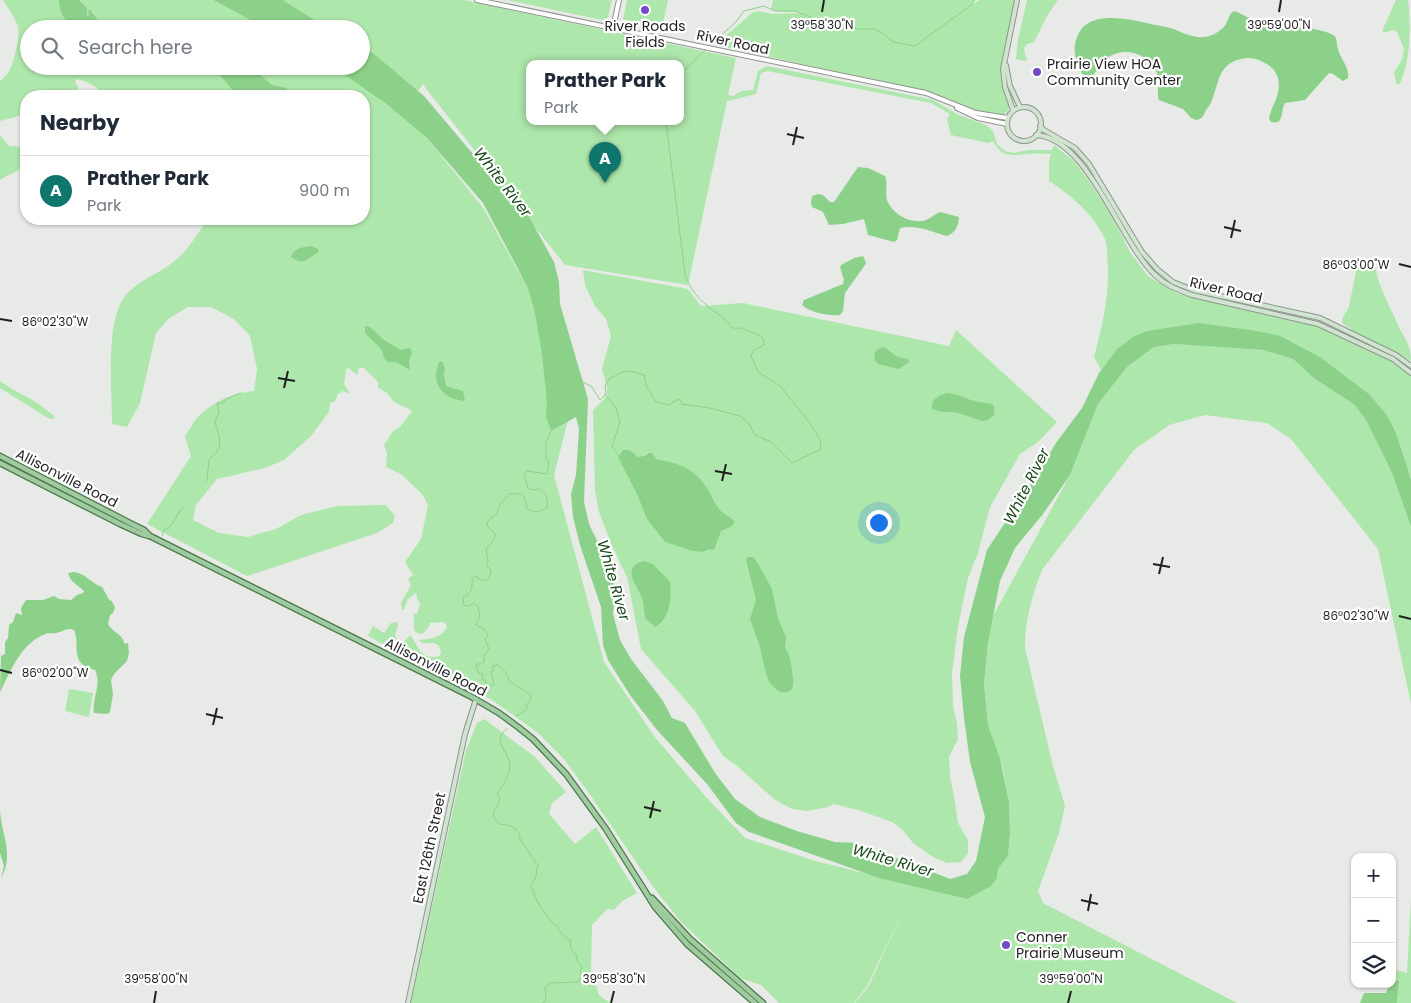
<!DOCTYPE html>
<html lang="en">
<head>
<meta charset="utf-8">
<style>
	:root { --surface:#fff; --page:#f6f6f7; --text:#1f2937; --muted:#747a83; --line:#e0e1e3; --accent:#0f766e }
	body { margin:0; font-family:Poppins,sans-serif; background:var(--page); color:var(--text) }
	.controls { position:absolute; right:15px; bottom:15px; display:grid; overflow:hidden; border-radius:10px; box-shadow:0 1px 4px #0004 }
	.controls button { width:45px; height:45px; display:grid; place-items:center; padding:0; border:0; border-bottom:1px solid var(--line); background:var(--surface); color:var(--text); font:25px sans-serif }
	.you { position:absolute; left:878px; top:522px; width:18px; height:18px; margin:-12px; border:4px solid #fff; border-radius:50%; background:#1a73e8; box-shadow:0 0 0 8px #1a73e833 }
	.badge { display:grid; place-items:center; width:32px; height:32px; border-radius:50%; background:var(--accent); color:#fff; font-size:16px; font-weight:700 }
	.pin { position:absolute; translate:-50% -41px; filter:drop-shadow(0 1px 2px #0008) }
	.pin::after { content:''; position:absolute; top:26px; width:18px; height:15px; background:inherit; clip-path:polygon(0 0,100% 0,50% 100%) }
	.popup { position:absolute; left:526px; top:60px; width:158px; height:65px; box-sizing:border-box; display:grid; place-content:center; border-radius:10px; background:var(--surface); filter:drop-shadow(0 1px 4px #0005); font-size:16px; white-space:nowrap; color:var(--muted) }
	.popup b { font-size:19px; color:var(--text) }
	.popup::after { content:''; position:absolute; left:50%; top:100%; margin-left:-10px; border:10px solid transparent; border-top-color:var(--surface) }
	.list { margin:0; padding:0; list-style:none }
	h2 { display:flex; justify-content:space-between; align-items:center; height:65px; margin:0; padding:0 20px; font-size:21px }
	h2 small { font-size:16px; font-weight:400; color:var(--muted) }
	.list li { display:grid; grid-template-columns:32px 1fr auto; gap:15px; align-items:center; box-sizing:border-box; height:70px; padding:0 20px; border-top:1px solid var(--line) }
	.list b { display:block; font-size:19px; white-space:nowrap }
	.list p { margin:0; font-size:16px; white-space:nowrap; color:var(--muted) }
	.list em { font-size:16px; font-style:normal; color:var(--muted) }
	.icon { flex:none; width:28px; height:28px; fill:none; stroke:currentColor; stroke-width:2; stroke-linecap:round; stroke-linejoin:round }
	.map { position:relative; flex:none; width:1411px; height:1003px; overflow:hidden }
	.search { position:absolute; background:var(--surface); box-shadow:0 1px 4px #0004; left:20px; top:20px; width:350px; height:55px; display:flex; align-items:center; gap:12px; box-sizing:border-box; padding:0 18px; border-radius:28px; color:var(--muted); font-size:19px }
	.panel { position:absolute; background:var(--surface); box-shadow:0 1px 4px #0004; left:20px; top:90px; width:350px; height:135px; border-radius:20px }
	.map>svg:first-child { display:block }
	.green { fill:#aee7ab; fill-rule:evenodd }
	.water { fill:#8cd18a }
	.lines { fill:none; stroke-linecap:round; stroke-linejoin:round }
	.stream { stroke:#8cd18a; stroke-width:1 }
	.tertiary-casing { stroke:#919390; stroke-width:6 }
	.secondary-casing { stroke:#919390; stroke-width:6 }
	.primary-casing { stroke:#497849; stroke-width:7 }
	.tertiary { stroke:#fff; stroke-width:4 }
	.secondary { stroke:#cfe5cf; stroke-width:4 }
	.primary { stroke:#a0ca9f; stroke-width:4.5 }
	.ticks { fill:none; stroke:#1f201f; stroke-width:2 }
	.poi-dot { fill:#724cc5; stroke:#fff; stroke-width:2 }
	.labels { text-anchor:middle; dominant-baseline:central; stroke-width:4.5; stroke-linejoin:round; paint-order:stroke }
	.poi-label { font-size:14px; fill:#1f201f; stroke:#fff; text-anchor:start }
	.street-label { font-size:14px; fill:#1f201f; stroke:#fff }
	.water-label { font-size:15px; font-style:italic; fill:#184719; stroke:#fff }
	.ticks-label { font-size:12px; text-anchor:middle; fill:#1f201f; stroke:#fff; stroke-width:4.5; stroke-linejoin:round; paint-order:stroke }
</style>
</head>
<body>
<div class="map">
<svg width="1411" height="1003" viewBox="0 0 1411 1003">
	<rect width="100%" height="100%" fill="#e7eae7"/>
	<g class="green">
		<path d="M3 0H213L267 29H29V66H333L375 95 427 138 484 209 522 278 529 275 569 416 554 475 604 662 654 736 705 796 745 838 812 860 967 899 997 878 998 869 1008 856 1010 833 1009 802 1002 764 988 725 984 683 988 643 993 616 1070 475 1098 404 1127 367 1154 347 1174 344 1263 350 1293 359 1315 379 1355 405 1367 422 1392 473 1411 527V704L1378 549 1291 439 1267 423 1205 415 1169 425 1134 450 1042 570C1032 595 1025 621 1025 648L1053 766 1065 806 1059 833 1038 891 1043 903 1237 1003H855L868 987 904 909 867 986 854 1003H779L761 985 740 978 681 922 654 888 586 789 563 758 537 732 492 700 393 650 368 636 373 626 384 633 391 623 397 622 398 626 395 634 396 638 403 643 410 635C419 646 420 661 440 656L441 651 438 645 434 643H422L419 640C431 639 441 638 447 627L446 624 442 622 430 623 428 628 422 634 417 633 414 630V613L417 614 420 604 417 599V594L415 593 408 599 404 609 402 610 401 603 411 585 408 579 413 575 405 562 421 539 428 505 422 494 401 474 386 467 387 453 384 445 393 431 400 427 412 411 394 402 386 392 378 388V382L364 368H359L357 375 349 368 346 369 344 384 350 394 343 391 338 394 335 401 330 403 329 412 311 436 284 460 265 468 217 479 196 505 193 520 219 533 248 537 276 529 301 515 337 506 386 505 395 516 393 523 377 533 247 576 147 524 191 456 185 437C189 431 193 422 198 417 214 401 232 393 254 391L257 369 250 336 234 319 211 307H188L168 319 156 333 140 403 127 427 112 424C112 392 105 321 125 296 139 279 162 273 178 258 190 248 199 231 208 219H364V96H115L102 93C96 85 85 81 76 79L75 82 78 87 77 92 71 96 65 95 63 96H26V111L16 117 0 121V81C3 78 6 76 8 73 14 64 20 37 18 27 15 17 9 9 3 0Z"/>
		<path d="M283 0H464L736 58 728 95 733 96 742 91 753 90 758 71 767 66 933 100 959 115 986 125 993 131 997 144 1005 151 1014 153 1029 150H1052L1054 145 1075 162 1091 184 1113 218 1130 252 1148 276 1178 294 1219 301 1301 320 1393 359 1411 374V479L1396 433 1369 394 1320 357 1257 331 1117 349 1101 370 1094 357C1103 323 1111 289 1107 254 1107 249 1107 243 1105 239 1094 215 1071 195 1049 181V161L1051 154C1044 154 1037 153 1030 154 1014 155 1002 159 993 141L988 143 951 135 947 119 950 114 931 103 767 71 761 73 756 94 727 101 688 285 565 265 424 86V83L418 91 373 53 361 47V29H329ZM530 64H680V122H530Z"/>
		<polygon points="507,0 612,0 607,21"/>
		<polygon points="627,0 668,0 662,28 623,19"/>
		<path d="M773 0H975L973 4 980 0H1015L1004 59V88L1010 108 1003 116 974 110 936 94 720 46H723L721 42 723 38 752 13 758 11 772 14 800 13C790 10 780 14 771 9Z"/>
		<polygon points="1027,0 1058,0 1047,16 1034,42 1027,44 1024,49 1027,61 1016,59 1018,39"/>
		<path d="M1396 0H1408C1411 23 1411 64 1399 85L1396 83 1394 73 1402 59 1404 49 1397 32 1393 30 1383 33V29Z"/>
		<path d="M0 135 10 147 15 146 26 149C26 173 15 170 0 180Z"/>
		<path d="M1363 259 1368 265 1375 264C1377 285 1390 306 1398 325 1405 340 1411 344 1411 361L1355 332 1342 323V319L1349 307 1358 261Z"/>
		<polygon points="583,270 688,289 701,306 743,303 949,346 956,330 1057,422 1038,442 1020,454 990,507 978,553 968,578 958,626 952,673 953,706 957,723 958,739 949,757 950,777 954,796 958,823 968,840 968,853 961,862 947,863 933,857 913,843 902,829 892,822 858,810 834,804 828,807 808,811 792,809 774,799 736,765 723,756 695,711 641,649 627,577 612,546 599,512 595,491 593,410 607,396 607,388 602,369 611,336 606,319 595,306 585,285"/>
		<polygon points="0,381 10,388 36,402 53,415 55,418 51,419 46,417 0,388"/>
		<polygon points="69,689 93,693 89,717 65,711"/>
		<polygon points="484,719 535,757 566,792 552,803 549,814 575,844 596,827 637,893 622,901 614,910 607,909 592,925 591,971 599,995 610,1003 411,1003 466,750 477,723"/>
		<polygon points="1411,900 1411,1003 1397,1003 1399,981 1392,980 1392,969 1407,973"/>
	</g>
	<g class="water">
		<path d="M59 0H79L87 8V16L89 15 88 10H90L100 23 109 29H96L87 24 79 28C65 23 60 15 59 0Z"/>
		<polygon points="213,0 283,0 329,29 267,29"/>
		<path d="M1234 11C1243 14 1251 20 1260 22 1280 28 1316 25 1333 35 1338 38 1336 44 1338 49 1340 59 1350 67 1348 78L1343 81 1333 74 1329 73 1305 100 1285 103C1280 111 1285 125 1271 122L1269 119C1271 105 1282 96 1278 78 1276 71 1270 65 1263 62 1256 58 1248 57 1241 59 1218 64 1219 83 1212 100 1211 104 1208 107 1206 110 1203 116 1203 119 1196 120L1191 118 1183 109 1159 100C1156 92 1160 83 1157 73 1149 52 1121 45 1105 60 1098 66 1094 76 1088 81 1081 76 1077 62 1075 54 1074 47 1075 41 1078 35 1089 8 1134 20 1155 25 1161 26 1168 27 1174 29 1183 33 1193 38 1204 37 1211 37 1223 30 1226 24 1229 18 1229 14 1234 11Z"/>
		<polygon points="361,47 373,53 424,96 489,173 527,213 554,262 559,282 560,304 588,399 584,502 589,524 612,572 615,593 613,614 620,640 631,659 663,701 672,718 685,723 715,773 735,799 760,817 797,831 835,842 858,843 950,879 967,874 976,861 985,817 970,762 964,718 960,676 964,637 987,550 1030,485 1056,443 1082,408 1099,373 1117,349 1133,337 1147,331 1199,323 1257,331 1280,336 1320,357 1369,394 1386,414 1396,433 1411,479 1411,527 1392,473 1367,422 1355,405 1315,379 1293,359 1263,350 1174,344 1154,347 1127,367 1098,404 1070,475 1043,514 1015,548 1000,581 988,643 984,683 988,725 1000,758 1009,802 1010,833 1008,856 998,869 997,878 991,886 967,899 879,878 749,832 736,823 707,784 657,730 630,695 608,660 603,645 601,607 580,545 573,517 571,494 576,475 579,429 576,417 551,431 546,416 547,402 542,354 535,313 528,288 483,203 427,138 385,103 332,66 361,66"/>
		<polygon points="207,66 249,66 272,85 286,88 291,94 300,96 243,96 234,92 220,75"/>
		<path d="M858 167 868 168 885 176C888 183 885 192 887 200 892 214 911 225 926 220 931 218 935 214 940 212L959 217C959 225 955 233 947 236 932 232 916 224 900 228L897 240 894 242 868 235 864 219 843 224 829 225 823 212 812 207 811 204 812 196 818 194 823 195 830 202H834Z"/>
		<path d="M311 246 318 249 319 252C307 258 305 267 291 257 294 248 303 247 311 246Z"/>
		<path d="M863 256 866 263 865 265 845 293 843 311 840 315C828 316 811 313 802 305L804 300 843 284 844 280 840 267 841 265 854 258Z"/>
		<polygon points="365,326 370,327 384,340 401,350 409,348 411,349 412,353 409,360 410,370 396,362 388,362 384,358 382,350 365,333"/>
		<polygon points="884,347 898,357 908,359 909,362 899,369 878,364 875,360 874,353 880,348"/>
		<path d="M442 361 445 369 444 374 446 386 463 391 465 401C443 399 430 384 439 362Z"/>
		<path d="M946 393C958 393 967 400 978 402 985 403 989 402 994 406V415L988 420 982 421 955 412H942L932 409C931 399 938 396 946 393Z"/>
		<path d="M623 450H629L638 457 645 456 649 453H652L656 459C680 464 694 467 708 490 712 496 715 505 720 510 725 515 731 517 735 522L732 526 721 531 714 550 709 549 703 552 693 551 665 542 647 519 637 494 618 457Z"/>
		<path d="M747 557H753L756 560 772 589 778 618 786 637 785 648C790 654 791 663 792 671 794 683 796 695 779 692L769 682 766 673 759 644 750 619 756 600 746 560Z"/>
		<path d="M644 561 653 564 670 582C672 598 670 619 655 627L645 618C644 612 644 604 642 598 637 585 620 567 644 561Z"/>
		<path d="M74 572C87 574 92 584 102 587L110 601 111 600 115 607 113 613 110 615 108 624C115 635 120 631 125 644L128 643 129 653 127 661 114 674 111 680 113 694 110 712 107 714 94 713C92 697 102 685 95 670 68 664 81 644 74 630 67 627 63 632 56 633 53 634 50 633 48 633 21 642 12 669 0 692L1 656 5 654V642L8 638 9 625 13 622 16 613 22 615 21 608 26 600H43L54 596 59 599 71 600 77 595 83 593 84 591 71 580 68 573Z"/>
		<path d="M0 809C1 835 15 854 1 878L4 866 0 853Z"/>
		<polygon points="1392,980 1399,981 1397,1003 1360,1003 1364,993 1386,993 1389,984 1392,984"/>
	</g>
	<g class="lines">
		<g class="stream">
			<polyline points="709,46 736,22 744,11 764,6 775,11 795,11 819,20 854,29 874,29 882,33 893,42 915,46 970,6 975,0"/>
			<polyline points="680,75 706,49"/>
			<path d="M583 382 592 387 600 400 606 394 605 386 608 380 622 372 631 371 644 375 646 385 656 402 669 405 678 399 680 400 682 404 710 408 740 416 749 424 755 435 771 442 792 463 821 449 820 439 807 419 780 386 758 372 751 356 754 350 764 345V342L762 337 742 328H732C727 320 721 316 714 311 700 301 690 290 685 274L666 122"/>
			<polyline points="605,395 616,408 620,422 612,446 619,456"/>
			<path d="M210 458C225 449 219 436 215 422L219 412 217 403H223L226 399 241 393"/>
			<polyline points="207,481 209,460"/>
			<path d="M162 536 164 530C175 526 174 516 183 508"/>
			<path d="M516 716 526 710 527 704 531 700 530 694 510 682 506 673 498 665 493 666V671L491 672 494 684 491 686 486 685V681L482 679 483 674 478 673 476 664H481L484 662V656L489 649 485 639 488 635 485 630 476 625 480 616 478 606 474 603 468 606H465L464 605 463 597C471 595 473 586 472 579L475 576 481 580H487L490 576 491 570 486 565 488 561 486 549 494 540 495 534 488 527 487 523 491 518 497 514 499 506 509 494C520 494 526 491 526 507 533 514 539 512 547 508 548 500 547 493 539 489L532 490 528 488 524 474 527 471 547 474 549 461 546 459V442L551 431"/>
			<path d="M507 729C490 740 510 752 510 766 509 777 503 785 497 794L500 799C496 811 488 814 499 824 507 825 519 826 520 839L538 866C536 870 537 872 536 876 535 881 531 882 531 888L533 889C535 900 544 913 552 922 553 924 556 925 558 927 559 928 558 929 559 930 562 935 566 938 570 940L571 949 577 956 576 959 582 967 580 971 581 978 578 982 551 983 545 987 546 1001 542 1003"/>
		</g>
		<defs>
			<g id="tertiary">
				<polyline points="477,0 926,93 976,113 1008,118"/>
				<polyline points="613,28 619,0"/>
				<polyline points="957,108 978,118 1007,124"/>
			</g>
			<g id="secondary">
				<polyline points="1006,65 1010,86 1020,107"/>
				<circle cx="1024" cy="124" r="17"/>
				<polyline points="1013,110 1005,87 1003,69 1017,0"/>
				<polyline points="1040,126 1044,130 1075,148 1089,164 1142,252 1157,269 1173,282 1193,290 1320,318 1396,355 1411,366"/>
				<path d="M1036 135C1088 138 1119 241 1155 275 1165 285 1178 290 1192 295L1318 324 1393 359 1411 373"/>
				<polyline points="408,1003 465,734 476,699"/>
			</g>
			<g id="primary">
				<polyline points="0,456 130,523 144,530 150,536 470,696 499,713 518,727 533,739 566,774 606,829 655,907 687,944 755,1003"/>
				<polyline points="0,463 120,524 142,534 149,536"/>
				<polyline points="652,898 690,939 763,1003"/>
			</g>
		</defs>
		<use href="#tertiary" class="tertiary-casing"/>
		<use href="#secondary" class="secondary-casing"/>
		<use href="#primary" class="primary-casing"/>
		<use href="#tertiary" class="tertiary"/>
		<use href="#secondary" class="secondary"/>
		<use href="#primary" class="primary"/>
	</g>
	<path class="ticks" d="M822 12 824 0M1279 12 1281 0M787 134 804 138M793 145 797 127M1224 227 1241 231M1231 238 1235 220M1399 264 1411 267M0 319 12 321M278 378 295 381M284 388 288 371M715 471 732 474M722 481 726 464M1153 564 1170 567M1159 574 1163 557M1399 616 1411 619M0 670 12 673M206 714 223 718M213 725 217 708M644 807 661 811M650 818 654 801M1081 900 1098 904M1088 911 1091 894M154 1003 156 991M611 1003 614 991M1068 1003 1071 991"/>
	<g class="poi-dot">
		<circle cx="645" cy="10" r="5"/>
		<circle cx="1037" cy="72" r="5"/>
		<circle cx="1006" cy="945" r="5"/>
	</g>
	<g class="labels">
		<g class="poi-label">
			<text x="645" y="26" text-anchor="middle">River Roads<tspan x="645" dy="16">Fields</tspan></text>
			<text x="1047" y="64">Prairie View HOA<tspan x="1047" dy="16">Community Center</tspan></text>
			<text x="1016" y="937">Conner<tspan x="1016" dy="16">Prairie Museum</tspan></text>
		</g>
		<g class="street-label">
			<text transform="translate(733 42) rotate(12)">River Road</text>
			<text transform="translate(1226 290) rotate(13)">River Road</text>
			<text transform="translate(67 478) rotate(27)">Allisonville Road</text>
			<text transform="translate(436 667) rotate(27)">Allisonville Road</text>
			<text transform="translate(429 848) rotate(-78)">East 126th Street</text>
		</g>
		<g class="water-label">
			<text transform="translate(503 182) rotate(52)">White River</text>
			<text transform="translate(1026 486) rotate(-63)">White River</text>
			<text transform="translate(614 580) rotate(74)">White River</text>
			<text transform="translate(893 860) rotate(16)">White River</text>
		</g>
	</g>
	<g class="ticks-label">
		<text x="822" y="29">39°58'30"N</text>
		<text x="1279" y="29">39°59'00"N</text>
		<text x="1356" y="269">86°03'00"W</text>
		<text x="55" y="326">86°02'30"W</text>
		<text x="1356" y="620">86°02'30"W</text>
		<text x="55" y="677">86°02'00"W</text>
		<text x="156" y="983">39°58'00"N</text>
		<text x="614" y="983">39°58'30"N</text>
		<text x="1071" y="983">39°59'00"N</text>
	</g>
</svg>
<div class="controls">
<button>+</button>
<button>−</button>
<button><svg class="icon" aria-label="layers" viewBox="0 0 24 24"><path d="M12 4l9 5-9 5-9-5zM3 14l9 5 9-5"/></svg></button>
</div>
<div class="you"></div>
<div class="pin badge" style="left:605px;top:183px">A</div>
<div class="popup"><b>Prather Park</b>Park</div>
<div class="search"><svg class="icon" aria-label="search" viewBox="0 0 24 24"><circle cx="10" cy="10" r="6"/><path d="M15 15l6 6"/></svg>Search here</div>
<section class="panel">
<h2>Nearby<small></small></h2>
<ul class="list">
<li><span class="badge">A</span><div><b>Prather Park</b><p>Park</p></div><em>900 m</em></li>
</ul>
</section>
</div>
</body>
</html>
